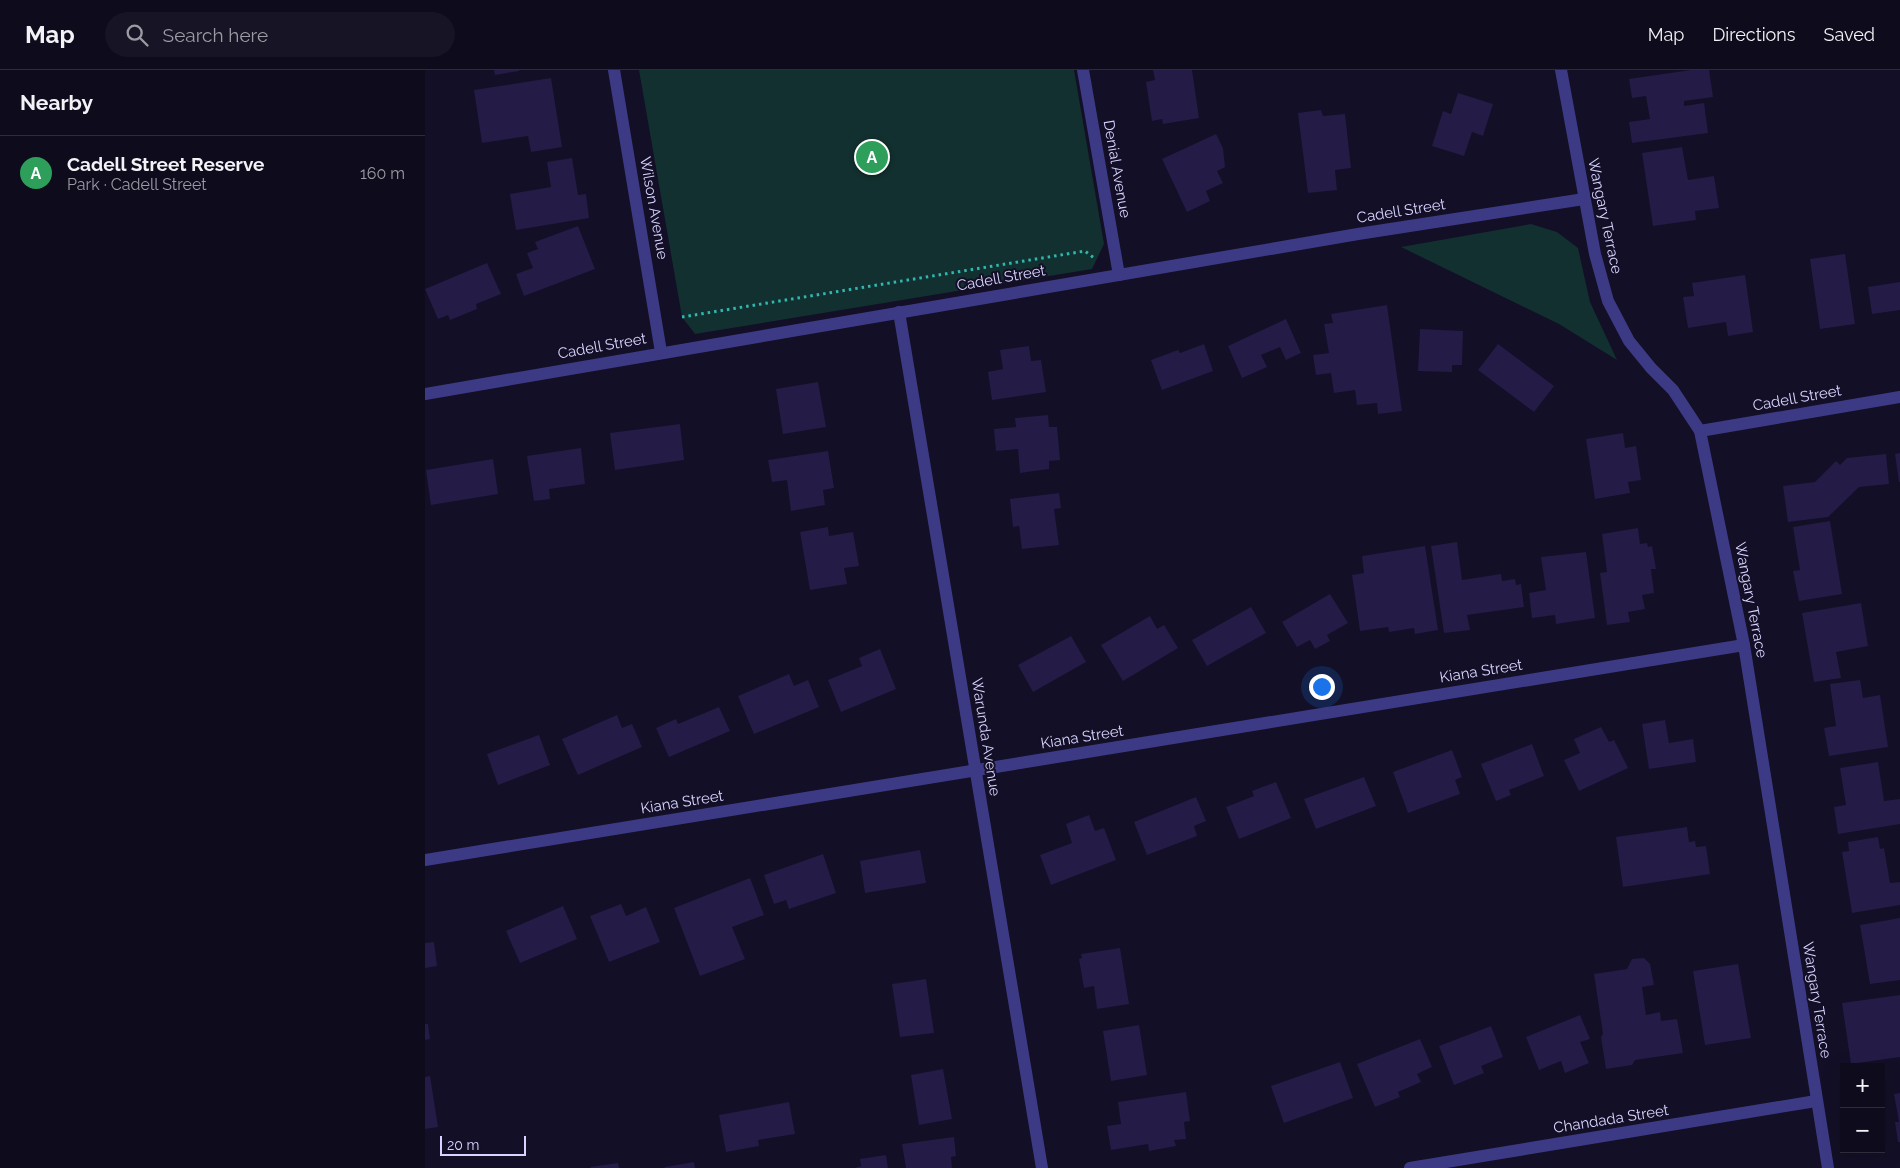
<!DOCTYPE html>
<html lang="en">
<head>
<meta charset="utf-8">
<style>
	:root { --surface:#0e0b1c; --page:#171425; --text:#f1f3f6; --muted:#9b9ba3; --line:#2e2b3b; --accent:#d93025 }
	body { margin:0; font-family:Raleway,sans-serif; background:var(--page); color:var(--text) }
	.controls { position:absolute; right:15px; bottom:15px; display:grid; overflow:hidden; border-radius:0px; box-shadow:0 5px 20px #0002 }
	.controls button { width:45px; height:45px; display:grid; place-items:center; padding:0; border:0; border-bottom:1px solid var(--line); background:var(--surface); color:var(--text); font:25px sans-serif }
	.scale { position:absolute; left:15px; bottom:12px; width:86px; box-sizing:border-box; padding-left:5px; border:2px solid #d9d4ff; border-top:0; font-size:14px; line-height:18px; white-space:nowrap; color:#d9d4ff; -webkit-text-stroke:4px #130f26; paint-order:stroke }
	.you { position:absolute; left:896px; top:616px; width:18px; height:18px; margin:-12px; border:4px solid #fff; border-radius:50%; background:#1a73e8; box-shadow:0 0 0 8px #1a73e833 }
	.badge { display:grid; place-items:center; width:32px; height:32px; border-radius:50%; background:var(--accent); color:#fff; font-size:16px; font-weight:700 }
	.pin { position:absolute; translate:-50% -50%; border:2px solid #fff; box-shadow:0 1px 5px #0006 }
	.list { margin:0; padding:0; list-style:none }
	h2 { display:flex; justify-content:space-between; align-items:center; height:65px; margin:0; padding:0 20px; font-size:21px }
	h2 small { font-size:16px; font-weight:400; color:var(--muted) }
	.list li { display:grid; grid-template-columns:32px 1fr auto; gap:15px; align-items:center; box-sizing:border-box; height:75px; padding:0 20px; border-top:1px solid var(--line) }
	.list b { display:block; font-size:19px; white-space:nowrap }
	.list p { margin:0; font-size:16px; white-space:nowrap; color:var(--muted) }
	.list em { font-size:16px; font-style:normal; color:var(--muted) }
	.icon { flex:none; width:28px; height:28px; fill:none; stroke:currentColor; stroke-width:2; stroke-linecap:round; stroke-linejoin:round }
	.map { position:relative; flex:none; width:1475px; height:1098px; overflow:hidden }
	header { display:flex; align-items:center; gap:30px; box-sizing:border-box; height:70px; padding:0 25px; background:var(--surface); border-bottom:1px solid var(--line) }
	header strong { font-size:24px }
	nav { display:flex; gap:28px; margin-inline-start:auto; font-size:18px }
	.search { width:350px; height:45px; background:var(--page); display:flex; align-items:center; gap:12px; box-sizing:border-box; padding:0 18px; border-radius:28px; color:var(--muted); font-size:19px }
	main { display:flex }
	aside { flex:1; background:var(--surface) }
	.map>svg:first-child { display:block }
	.green { fill:#12302f }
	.building { fill:#241b47 }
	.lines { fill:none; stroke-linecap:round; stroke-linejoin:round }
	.path { stroke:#2fb8b0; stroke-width:3; stroke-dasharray:2.5 4; stroke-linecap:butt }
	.minor { stroke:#3d3a85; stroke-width:12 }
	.labels { text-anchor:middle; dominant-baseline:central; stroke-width:4; stroke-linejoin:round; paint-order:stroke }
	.street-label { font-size:15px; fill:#d9d4ff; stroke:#130f26 }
</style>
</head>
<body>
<header>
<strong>Map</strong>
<div class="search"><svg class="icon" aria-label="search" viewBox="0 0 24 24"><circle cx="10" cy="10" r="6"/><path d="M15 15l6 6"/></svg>Search here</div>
<nav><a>Map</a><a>Directions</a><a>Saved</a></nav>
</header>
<main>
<aside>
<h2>Nearby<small></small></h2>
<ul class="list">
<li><span class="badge" style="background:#2e9e5b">A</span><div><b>Cadell Street Reserve</b><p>Park · Cadell Street</p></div><em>160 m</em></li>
</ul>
</aside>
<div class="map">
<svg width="1475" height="1098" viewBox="0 0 1475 1098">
	<rect width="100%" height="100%" fill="#130f26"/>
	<g class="green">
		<polygon points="214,0 649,0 679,174 667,199 270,264 257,247"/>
		<polygon points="1106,154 1132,162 1153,178 1165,232 1192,290 1134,254 976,177"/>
	</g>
	<g class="building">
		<polygon points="69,0 94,0 94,1 70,5"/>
		<polygon points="728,0 767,0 774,48 738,54 737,49 727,51 721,12 730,10"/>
		<polygon points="1266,0 1284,0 1288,27 1259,31 1259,36 1279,33 1283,63 1207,73 1204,52 1225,49 1221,26 1207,28 1204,9"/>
		<polygon points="126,8 137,77 106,82 103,66 57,73 49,20"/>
		<polygon points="1033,23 1068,34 1058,66 1047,62 1039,86 1007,76 1018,41 1026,44"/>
		<polygon points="896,40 898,46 920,44 926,98 910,100 912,120 883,123 873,43"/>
		<polygon points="791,64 798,78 800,97 792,101 798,113 781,121 785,131 762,142 737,89"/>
		<polygon points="1257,77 1263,110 1289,106 1294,138 1270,141 1271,150 1228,156 1217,83"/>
		<polygon points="147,88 153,125 161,124 164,148 91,160 85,124 126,117 122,92"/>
		<polygon points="153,156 170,199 99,226 91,204 108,198 102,183 113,179 110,172"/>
		<polygon points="1420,184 1430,254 1395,259 1385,189"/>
		<polygon points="62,193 76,224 51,234 52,239 25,250 23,245 13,249 0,219"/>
		<polygon points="1320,205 1328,262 1303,266 1301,252 1263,258 1258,227 1269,226 1267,213"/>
		<polygon points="1475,212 1475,240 1447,244 1443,217"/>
		<polygon points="962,235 977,341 953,344 952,333 932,335 930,320 909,323 906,303 891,305 888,285 904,283 899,254 908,253 906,244"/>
		<polygon points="861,249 876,283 861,290 855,277 836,285 842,297 817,308 803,276"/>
		<polygon points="995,259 1038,261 1037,295 1027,295 1027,302 993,301"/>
		<polygon points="779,274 788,301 737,320 726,290 753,280 755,283"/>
		<polygon points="1073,274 1129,316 1109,342 1053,300"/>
		<polygon points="604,276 606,291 616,290 621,322 567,330 563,302 578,299 575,280"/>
		<polygon points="393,312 401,357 358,364 351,319"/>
		<polygon points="623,345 624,357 632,357 635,390 624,391 624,399 595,403 593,379 571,381 569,359 591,357 590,348"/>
		<polygon points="255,354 259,390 190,400 185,363"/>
		<polygon points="1198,363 1200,378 1211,376 1216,410 1203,412 1205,423 1170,429 1161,369"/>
		<polygon points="156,378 160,414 124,419 125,429 109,431 102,386"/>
		<polygon points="403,381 409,418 398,420 400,435 366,441 362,410 347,412 343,390"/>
		<polygon points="1475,383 1475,412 1474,412 1470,384"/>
		<polygon points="1461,384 1464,414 1434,417 1403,447 1363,452 1358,416 1390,412 1411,391 1415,395 1422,388"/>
		<polygon points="68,389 73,424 6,435 1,400"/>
		<polygon points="634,423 636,438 629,439 634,475 597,479 594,456 588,457 585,429"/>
		<polygon points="1405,451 1417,524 1374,531 1368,501 1375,500 1368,457"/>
		<polygon points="403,457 404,466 428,462 434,496 419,498 422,514 385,520 375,462"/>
		<polygon points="1213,458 1215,474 1222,473 1223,477 1227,476 1231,499 1226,499 1229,523 1217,525 1220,539 1203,542 1205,552 1182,555 1175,503 1182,502 1177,464"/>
		<polygon points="1032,472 1037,510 1076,504 1077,511 1090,509 1091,515 1096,514 1099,537 1042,545 1045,560 1019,563 1006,476"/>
		<polygon points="1000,476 1013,560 990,564 989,558 964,562 963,557 935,561 927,505 939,503 937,486"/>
		<polygon points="1161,482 1170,548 1131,554 1130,545 1107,548 1104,523 1121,520 1116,487"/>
		<polygon points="905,524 923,553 902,565 905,571 890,579 885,570 872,577 857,552"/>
		<polygon points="1436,533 1443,576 1411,582 1416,608 1389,612 1377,543"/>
		<polygon points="826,537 841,563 782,596 767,570"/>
		<polygon points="725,546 732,559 739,555 753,578 698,611 676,575"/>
		<polygon points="646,566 661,592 608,622 593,595"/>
		<polygon points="455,579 471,619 416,642 403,610 437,596 434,588"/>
		<polygon points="364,604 369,616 383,610 394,637 329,664 313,626"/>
		<polygon points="1435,610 1438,628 1455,625 1463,677 1404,686 1399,658 1411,656 1405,614"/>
		<polygon points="294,637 305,661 244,687 231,658 251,649 253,654"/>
		<polygon points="192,645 197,658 207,654 217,677 153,705 137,669"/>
		<polygon points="1240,650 1244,673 1268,669 1271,692 1224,699 1217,654"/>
		<polygon points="1176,657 1184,672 1189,670 1203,698 1154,721 1139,690 1155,683 1149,669"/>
		<polygon points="114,665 125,695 73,715 62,684"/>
		<polygon points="1107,674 1119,706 1084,720 1086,725 1071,731 1056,694"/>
		<polygon points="1027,680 1037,707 1030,710 1035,724 983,743 968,702"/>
		<polygon points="1453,692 1459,731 1475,729 1475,754 1413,764 1409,737 1421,735 1415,698"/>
		<polygon points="939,707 951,736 891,759 879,729"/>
		<polygon points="851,712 866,748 814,769 801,737 829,726 827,721"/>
		<polygon points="771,727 781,751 769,756 772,766 722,785 709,752"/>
		<polygon points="664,745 670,761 679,758 691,790 626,815 615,785 647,773 641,754"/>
		<polygon points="1262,757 1264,772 1270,771 1271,777 1281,776 1285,804 1198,817 1191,767"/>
		<polygon points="1453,767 1455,779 1459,778 1465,813 1475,812 1475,835 1427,843 1417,782 1424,781 1423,772"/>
		<polygon points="495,780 501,813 440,823 435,791"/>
		<polygon points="398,784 411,823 364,839 361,830 349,834 339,805"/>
		<polygon points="325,808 339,845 307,857 320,889 275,906 249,838"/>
		<polygon points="196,834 201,846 221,837 235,872 184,892 165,846"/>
		<polygon points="138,836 152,869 95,893 81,861"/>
		<polygon points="1475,848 1475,910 1445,914 1435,855"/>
		<polygon points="9,872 12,896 0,898 0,873"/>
		<polygon points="695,878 704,934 672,939 669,916 659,918 654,889 657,888 656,884"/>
		<polygon points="1219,888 1225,894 1229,915 1217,917 1221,945 1235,942 1236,951 1252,949 1258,983 1210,990 1207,995 1181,999 1176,967 1178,964 1169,904 1202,899 1207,889"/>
		<polygon points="1313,894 1326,968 1280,975 1268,901"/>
		<polygon points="501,909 509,963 475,967 467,914"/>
		<polygon points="1475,925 1475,987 1426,994 1417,933"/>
		<polygon points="1155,945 1165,969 1155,972 1164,993 1140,1003 1136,991 1114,1000 1101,967"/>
		<polygon points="0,954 3,954 5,969 0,970"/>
		<polygon points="714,955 722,1005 686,1011 678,961"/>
		<polygon points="1066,956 1078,987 1056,996 1059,1003 1029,1015 1014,976"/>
		<polygon points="995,969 1007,997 992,1004 996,1012 973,1022 975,1027 950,1037 932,994"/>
		<polygon points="915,992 928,1028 859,1053 846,1016"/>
		<polygon points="518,999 527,1049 494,1055 486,1005"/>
		<polygon points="5,1006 13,1057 0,1059 0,1007"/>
		<polygon points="761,1022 765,1051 759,1052 761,1069 749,1070 751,1076 724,1081 723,1074 686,1080 682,1056 696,1054 693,1032"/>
		<polygon points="1475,1023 1475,1072 1473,1072 1470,1052 1474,1052 1469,1024"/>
		<polygon points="364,1032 370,1064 333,1070 334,1076 301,1082 294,1045"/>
		<polygon points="529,1067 531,1086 526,1087 527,1098 481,1098 477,1074"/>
		<polygon points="461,1085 463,1098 430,1098 436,1096 435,1089"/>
		<polygon points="269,1092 270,1098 240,1098 240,1097"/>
		<polygon points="193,1093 194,1098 166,1098 165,1097"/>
	</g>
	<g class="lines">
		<polyline class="path" points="257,247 660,181 669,188"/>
		<g class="minor">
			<polyline points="189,0 236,282"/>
			<polyline points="658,0 694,205"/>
			<polyline points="1136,0 1170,184 1183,231 1204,271 1226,298 1248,320 1275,361 1319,575 1403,1098"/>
			<polyline points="474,242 617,1098"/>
			<polyline points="0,324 933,164 1159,129"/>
			<polyline points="1275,361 1475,327"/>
			<polyline points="0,790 1319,575"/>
			<polyline points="985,1098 1391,1031"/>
		</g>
	</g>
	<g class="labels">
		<g class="street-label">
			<text transform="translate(692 99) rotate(80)">Denial Avenue</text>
			<text transform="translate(229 138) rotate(80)">Wilson Avenue</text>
			<text transform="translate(976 141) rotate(-9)">Cadell Street</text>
			<text transform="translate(1180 146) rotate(78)">Wangary Terrace</text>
			<text transform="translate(576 208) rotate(-10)">Cadell Street</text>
			<text transform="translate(177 276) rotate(-10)">Cadell Street</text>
			<text transform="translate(1372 328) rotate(-10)">Cadell Street</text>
			<text transform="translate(1326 530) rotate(79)">Wangary Terrace</text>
			<text transform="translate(1056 601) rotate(-9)">Kiana Street</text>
			<text transform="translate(561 667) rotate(81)">Warunda Avenue</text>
			<text transform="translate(657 667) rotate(-9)">Kiana Street</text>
			<text transform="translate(257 732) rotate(-9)">Kiana Street</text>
			<text transform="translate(1392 930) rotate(81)">Wangary Terrace</text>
			<text transform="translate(1186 1049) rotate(-9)">Chandada Street</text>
		</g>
	</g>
</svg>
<div class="controls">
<button>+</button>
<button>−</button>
</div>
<div class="scale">20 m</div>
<div class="you"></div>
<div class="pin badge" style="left:447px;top:87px;background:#2e9e5b">A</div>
</div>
</main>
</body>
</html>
